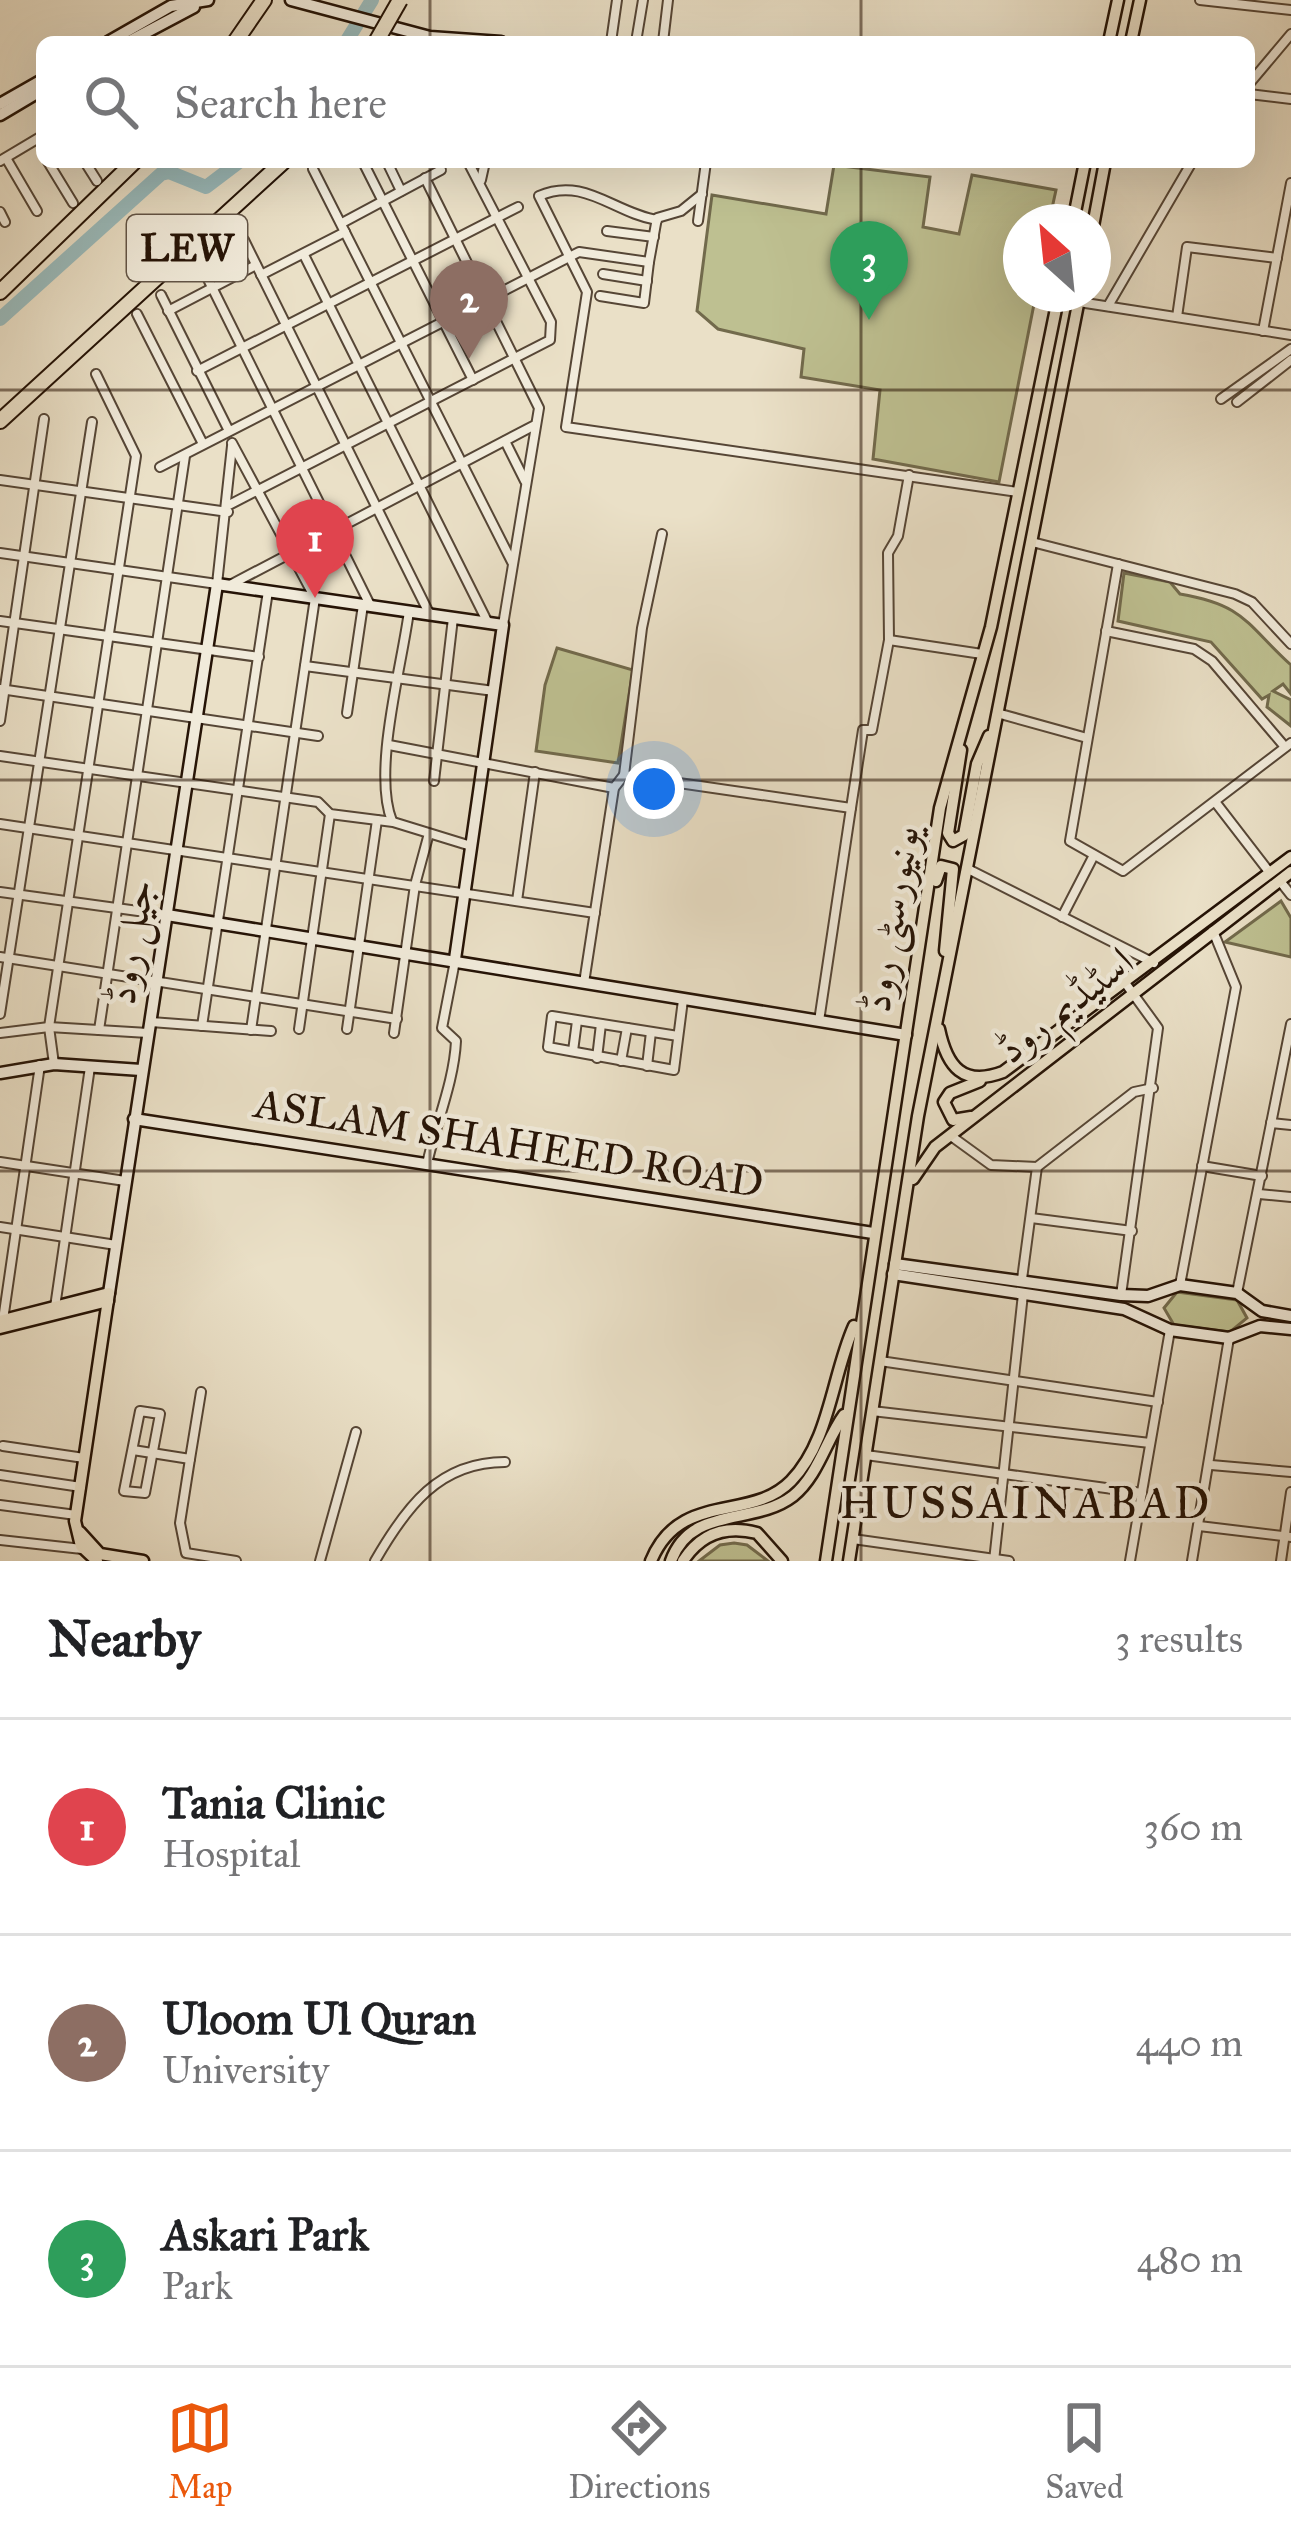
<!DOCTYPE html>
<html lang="en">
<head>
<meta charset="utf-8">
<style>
	:root { --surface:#fff; --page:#f2f2f2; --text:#202124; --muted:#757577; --line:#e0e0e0; --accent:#ea580c }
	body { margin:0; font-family:"IM FELL Great Primer",Amiri,serif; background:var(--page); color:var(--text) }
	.compass { position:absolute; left:1003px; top:204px; width:108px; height:108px; border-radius:50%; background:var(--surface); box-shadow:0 12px 48px #0002; rotate:333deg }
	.you { position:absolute; left:654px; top:789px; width:42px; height:42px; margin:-30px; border:9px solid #fff; border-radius:50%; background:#1a73e8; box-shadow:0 0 0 18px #1a73e833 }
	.badge { display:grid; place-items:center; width:78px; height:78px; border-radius:50%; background:var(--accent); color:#fff; font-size:39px; font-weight:700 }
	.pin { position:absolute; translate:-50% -99px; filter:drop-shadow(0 3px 6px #0008) }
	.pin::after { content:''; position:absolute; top:63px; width:42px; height:36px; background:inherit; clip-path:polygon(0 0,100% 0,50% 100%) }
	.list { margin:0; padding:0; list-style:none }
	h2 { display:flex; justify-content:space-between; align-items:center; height:156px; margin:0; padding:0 48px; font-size:51px }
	h2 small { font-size:39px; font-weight:400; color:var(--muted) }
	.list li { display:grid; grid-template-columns:78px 1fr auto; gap:36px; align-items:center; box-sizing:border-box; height:216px; padding:0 48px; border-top:3px solid var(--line) }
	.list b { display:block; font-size:45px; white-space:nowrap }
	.list p { margin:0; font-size:39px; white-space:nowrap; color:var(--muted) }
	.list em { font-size:39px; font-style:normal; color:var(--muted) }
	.icon { flex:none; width:66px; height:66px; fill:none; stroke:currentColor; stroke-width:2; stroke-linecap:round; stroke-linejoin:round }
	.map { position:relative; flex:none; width:1291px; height:1561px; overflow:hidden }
	.search { position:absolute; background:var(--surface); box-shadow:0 12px 48px #0002; left:36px; right:36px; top:36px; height:132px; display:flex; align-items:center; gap:30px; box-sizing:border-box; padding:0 42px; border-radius:18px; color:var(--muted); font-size:45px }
	.sheet { height:804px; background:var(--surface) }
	nav { display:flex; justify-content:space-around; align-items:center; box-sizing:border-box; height:168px; border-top:3px solid var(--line); background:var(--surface); font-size:33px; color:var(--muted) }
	nav a { display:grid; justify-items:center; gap:6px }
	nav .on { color:var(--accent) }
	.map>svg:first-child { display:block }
	.green { fill:#bec091; stroke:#726a4c; stroke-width:3 }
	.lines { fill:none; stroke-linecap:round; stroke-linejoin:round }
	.river { stroke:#9abbbc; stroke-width:14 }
	.street-casing { stroke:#564636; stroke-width:12 }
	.secondary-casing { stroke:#251306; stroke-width:15 }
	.primary-casing { stroke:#251306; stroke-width:15 }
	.highway-casing { stroke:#251306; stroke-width:18 }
	.street { stroke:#f1ebdb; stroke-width:8 }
	.secondary { stroke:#f1ebdb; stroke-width:10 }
	.primary { stroke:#eae0c7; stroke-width:10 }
	.highway { stroke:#eae0c7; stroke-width:14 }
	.highway-bridge-casing { stroke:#251306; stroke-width:18; stroke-linecap:butt }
	.highway-bridge { stroke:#eae0c7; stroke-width:14 }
	.grid { fill:none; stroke:#251306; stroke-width:3; stroke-opacity:0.55 }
	.labels { text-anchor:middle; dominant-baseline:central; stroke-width:9; stroke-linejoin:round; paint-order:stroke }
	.shield { fill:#f1ebdb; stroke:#625446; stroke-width:3 }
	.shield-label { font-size:39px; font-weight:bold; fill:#251306 }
	.street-label { font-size:42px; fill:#251306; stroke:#f1ebdb }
	.neighbourhood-label { font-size:45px; letter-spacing:3px; fill:#251306; stroke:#f1ebdb }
</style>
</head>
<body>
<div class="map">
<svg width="1291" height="1561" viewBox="0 0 1291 1561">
	<rect width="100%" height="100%" fill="#eae0c7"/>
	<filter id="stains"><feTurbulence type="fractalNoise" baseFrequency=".00167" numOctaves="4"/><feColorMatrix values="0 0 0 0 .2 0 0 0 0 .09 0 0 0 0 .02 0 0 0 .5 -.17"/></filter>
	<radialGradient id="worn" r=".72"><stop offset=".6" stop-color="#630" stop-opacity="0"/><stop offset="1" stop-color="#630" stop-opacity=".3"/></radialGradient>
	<g class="green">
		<polygon points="834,165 930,177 923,227 959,234 972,175 1056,190 1049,222 1021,222 1021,294 1036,294 999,482 873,459 880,390 801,377 804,349 718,329 697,311 712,195 826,214"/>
		<path d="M1124 573 1170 582 1180 594C1245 605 1246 624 1291 665V694L1283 684 1273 691 1291 700V726L1267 707 1269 695 1262 699 1211 642 1118 621Z"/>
		<polygon points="557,648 633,670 618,763 536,751 545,685"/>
		<polygon points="1281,901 1291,918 1291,957 1225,942"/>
		<polygon points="1177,1292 1237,1300 1247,1318 1230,1332 1174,1325 1164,1308"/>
		<polygon points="734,1543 747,1545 768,1561 699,1561 720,1545"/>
	</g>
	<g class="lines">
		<g class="river">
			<polyline points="346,42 372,0"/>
			<polyline points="0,319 161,174 169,172 206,187 239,162"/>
		</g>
		<defs>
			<g id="street">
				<polyline points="1200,0 1291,10"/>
				<polyline points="611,42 617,0"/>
				<polyline points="636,42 643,0"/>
				<polyline points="663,42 668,0"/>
				<polyline points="1249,84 1291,34"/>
				<polyline points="1249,94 1291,99"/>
				<polyline points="6,158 37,211"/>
				<polyline points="0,161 42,136"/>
				<polyline points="48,162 73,203"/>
				<polyline points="85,162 97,181"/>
				<polyline points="363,162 473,380"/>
				<polyline points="387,162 401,191"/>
				<polyline points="313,169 512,562"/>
				<polyline points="425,178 539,408 503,625"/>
				<polyline points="481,180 485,162"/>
				<polyline points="0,212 5,222"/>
				<path d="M657 220C614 213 584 176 539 196L587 292 566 427 1018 492"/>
				<polyline points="698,221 706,162"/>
				<polyline points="342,223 441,170"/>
				<polyline points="607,231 654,237"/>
				<polyline points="244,240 429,613"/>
				<polyline points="304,255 488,623"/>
				<polyline points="197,257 370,605"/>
				<polyline points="603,274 647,281"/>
				<polyline points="261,275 345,232"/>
				<polyline points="161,295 229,431"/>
				<polyline points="600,296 644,303 649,262"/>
				<polyline points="1079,302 1291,335"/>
				<polyline points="1108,306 1192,162"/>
				<polyline points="168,311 256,265"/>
				<polyline points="137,314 203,444"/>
				<polyline points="1177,317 1187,247 1277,258"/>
				<polyline points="1263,331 1291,183"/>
				<polyline points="197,371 518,207"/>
				<polyline points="1221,399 1291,349"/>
				<polyline points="1237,402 1291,360"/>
				<polyline points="505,441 525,481"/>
				<polyline points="232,443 315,598 251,1030"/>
				<polyline points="160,467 579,252 649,262 657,218 681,211 702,194"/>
				<polyline points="0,480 228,512"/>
				<polyline points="229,505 550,340 551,322 468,162"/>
				<polyline points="662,534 642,628 624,775 851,808 863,730 872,730 889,640 888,553 898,536 909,475"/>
				<polyline points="1032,542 1235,594 1252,602 1291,644"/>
				<polyline points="0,553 217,584 232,446"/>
				<polyline points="1118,564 1070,841 1123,871 1291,743"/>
				<polyline points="230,585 533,426"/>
				<polyline points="0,621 259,657"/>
				<polyline points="1106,631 1194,649 1212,661 1285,747"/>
				<polyline points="889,640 982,654"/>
				<polyline points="305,666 494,691"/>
				<polyline points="0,689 318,736"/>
				<polyline points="347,713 363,605"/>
				<polyline points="997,713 1087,738"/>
				<polyline points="0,721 44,419"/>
				<polyline points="389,745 614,788"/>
				<polyline points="0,756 318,802 330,814 393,822 471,846"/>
				<polyline points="434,781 453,618"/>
				<polyline points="1216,803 1270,873"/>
				<path d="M392 821C372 771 402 666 409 611"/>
				<polyline points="0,824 595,913"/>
				<polyline points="968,869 1154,963"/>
				<polyline points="1280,881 1291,895"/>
				<polyline points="0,892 167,915"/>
				<polyline points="517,901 535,772"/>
				<polyline points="1062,917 1094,855"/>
				<polyline points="0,957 397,1019"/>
				<polyline points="584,983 614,788 624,775"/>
				<polyline points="0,1014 92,422"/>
				<polyline points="819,1021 851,808"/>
				<polyline points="151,1022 271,1031"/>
				<polyline points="202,1026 268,591"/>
				<polyline points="299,1029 330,814"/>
				<polyline points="347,1029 377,820"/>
				<polyline points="99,1030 185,456"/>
				<polyline points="0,1033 49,1027 148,1033"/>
				<polyline points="394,1033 415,885 428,837"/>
				<polyline points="678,1036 552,1016 548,1047 674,1070 683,1000"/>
				<polyline points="573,1051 577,1021"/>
				<polyline points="597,1058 601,1024"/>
				<polyline points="621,1061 627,1028"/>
				<polyline points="54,1064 49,1027 136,456 96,374"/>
				<polyline points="647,1066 651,1032"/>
				<polyline points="1271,1123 1291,1125"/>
				<polyline points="951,1136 991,1165 1037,1167"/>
				<polyline points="0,1162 125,1181"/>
				<path d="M427 1164C436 1123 454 1082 456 1041L442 1028 455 961"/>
				<polyline points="1202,1166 1262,1176"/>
				<polyline points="1259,1194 1291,1197"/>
				<polyline points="1031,1218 1132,1231"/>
				<polyline points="0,1227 116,1245"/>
				<polyline points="1022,1279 1037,1167 1134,1092 1153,1088"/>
				<polyline points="1180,1285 1236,987 1213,931"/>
				<polyline points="1237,1293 1291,1024"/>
				<polyline points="1121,1295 1158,1028 1126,984"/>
				<polyline points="55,1307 90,1067"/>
				<polyline points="3,1320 40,1065"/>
				<polyline points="880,1361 1158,1402"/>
				<polygon points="140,1411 160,1414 145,1493 124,1491"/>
				<polyline points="872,1411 1150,1443"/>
				<polyline points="3,1446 84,1458"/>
				<polyline points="133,1450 190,1459 201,1392"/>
				<polyline points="866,1455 1142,1493"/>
				<polyline points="190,1459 180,1523 186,1553 236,1561"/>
				<polyline points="1211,1465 1291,1472"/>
				<polyline points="0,1475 81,1487"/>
				<polyline points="0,1505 76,1515"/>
				<polyline points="1199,1526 1291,1537"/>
				<polyline points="853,1539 1009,1561"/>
				<polyline points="0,1540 82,1549"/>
				<polyline points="320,1561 356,1432"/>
				<path d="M375 1561C406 1507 439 1462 505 1462"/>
				<polyline points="994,1561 1023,1294"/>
				<polyline points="1130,1561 1170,1330"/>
				<polyline points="1192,1561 1229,1338"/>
				<polyline points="1281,1561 1291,1492"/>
			</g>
			<g id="secondary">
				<polyline points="291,0 430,37 501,42"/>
				<polyline points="108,42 171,6 208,0"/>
				<polyline points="128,42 194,7"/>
				<polyline points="0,104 42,80"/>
				<polyline points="0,115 42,90"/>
				<polyline points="167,915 906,1035"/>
				<polyline points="0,1073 54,1064 141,1070"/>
				<polyline points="134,1119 873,1233"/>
				<polyline points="895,1264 1121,1295 1148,1296 1180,1285 1237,1293 1262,1311 1291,1316"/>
				<polyline points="893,1274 1124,1309 1170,1330 1229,1338 1260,1326 1291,1329"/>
				<polyline points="109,1293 217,584 503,625 455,959"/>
			</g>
			<g id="primary">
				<polyline points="1109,42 1118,0"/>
				<polyline points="1131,42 1140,0"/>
				<polyline points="1073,222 1085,162"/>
				<polyline points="1093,226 1105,162"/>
				<polyline points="961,750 948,833 953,841 964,835 977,764 989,736"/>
				<polyline points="936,881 941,866 953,869 945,951"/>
				<path d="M939 1029C947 1067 963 1087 1003 1072L1291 857"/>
				<polyline points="971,1117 953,1120 944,1102 950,1093 980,1081"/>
				<polyline points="913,1179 935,1147 1291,872"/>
				<polyline points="0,1321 109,1293 75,1521 81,1546 97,1561"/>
				<polyline points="0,1328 108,1301"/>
				<polyline points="80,1532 100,1554 143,1561"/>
				<path d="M651 1561C680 1490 750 1523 791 1481 830 1441 832 1375 854 1326"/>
				<path d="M671 1561C691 1505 754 1526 793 1496 818 1476 826 1440 844 1415"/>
				<path d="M683 1561C701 1533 726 1525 757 1533L782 1561"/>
				<polyline points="826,1561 940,808 991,627 1059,294"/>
				<polyline points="849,1561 918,1116 1080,294"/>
			</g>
			<g id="highway">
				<polyline points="235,42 264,0"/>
				<polyline points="0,292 134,162"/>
				<polyline points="0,421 283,162"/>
			</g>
		</defs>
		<use href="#street" class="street-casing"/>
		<use href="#secondary" class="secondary-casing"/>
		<use href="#primary" class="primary-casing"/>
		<use href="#highway" class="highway-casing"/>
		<use href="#street" class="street"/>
		<use href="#secondary" class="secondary"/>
		<use href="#primary" class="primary"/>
		<use href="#highway" class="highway"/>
		<defs>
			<polyline id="highway-bridge" points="376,42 400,0"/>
		</defs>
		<use href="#highway-bridge" class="highway-bridge-casing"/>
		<use href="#highway-bridge" class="highway-bridge"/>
	</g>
	<path class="grid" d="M430 0V42M861 0V42M430 162V1561M861 162V1561M0 390H1291M0 780H1291M0 1171H1291"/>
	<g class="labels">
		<rect class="shield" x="127" y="215" width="120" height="66" rx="9"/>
		<g class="shield-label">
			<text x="187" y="248">LEW</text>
		</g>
		<g class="street-label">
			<text transform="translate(890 919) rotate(-81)">یونیورسٹی روڈ</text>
			<text transform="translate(130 942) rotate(-81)">جیل روڈ</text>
			<text transform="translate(1065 1005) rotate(-38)">اسٹیڈیم روڈ</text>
			<text transform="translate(509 1143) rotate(9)">ASLAM SHAHEED ROAD</text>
		</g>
		<g class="neighbourhood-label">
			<text x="1026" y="1502">HUSSAINABAD</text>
		</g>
	</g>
	<rect width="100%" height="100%" filter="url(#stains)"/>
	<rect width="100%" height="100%" fill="url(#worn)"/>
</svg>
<svg class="compass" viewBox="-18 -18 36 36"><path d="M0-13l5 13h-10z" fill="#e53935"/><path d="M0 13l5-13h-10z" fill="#757577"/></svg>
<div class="you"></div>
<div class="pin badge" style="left:315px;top:598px;background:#e0444e">1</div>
<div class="pin badge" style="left:469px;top:359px;background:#8d6e63">2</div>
<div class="pin badge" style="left:869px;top:320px;background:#2e9e5b">3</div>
<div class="search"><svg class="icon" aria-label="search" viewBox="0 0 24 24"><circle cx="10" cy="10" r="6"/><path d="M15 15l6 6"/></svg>Search here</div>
</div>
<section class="sheet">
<h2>Nearby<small>3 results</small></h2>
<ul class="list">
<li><span class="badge" style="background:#e0444e">1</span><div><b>Tania Clinic</b><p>Hospital</p></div><em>360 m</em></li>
<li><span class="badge" style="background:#8d6e63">2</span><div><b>Uloom Ul Quran</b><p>University</p></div><em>440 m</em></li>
<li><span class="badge" style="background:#2e9e5b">3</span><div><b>Askari Park</b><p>Park</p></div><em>480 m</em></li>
</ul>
</section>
<nav>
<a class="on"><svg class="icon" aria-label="map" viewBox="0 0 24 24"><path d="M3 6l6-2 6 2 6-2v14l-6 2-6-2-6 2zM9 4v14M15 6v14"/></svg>Map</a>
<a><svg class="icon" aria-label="directions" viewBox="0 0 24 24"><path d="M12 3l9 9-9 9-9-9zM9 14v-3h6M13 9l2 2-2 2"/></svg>Directions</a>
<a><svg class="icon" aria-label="saved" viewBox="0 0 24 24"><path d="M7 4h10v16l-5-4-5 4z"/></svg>Saved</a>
</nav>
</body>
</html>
